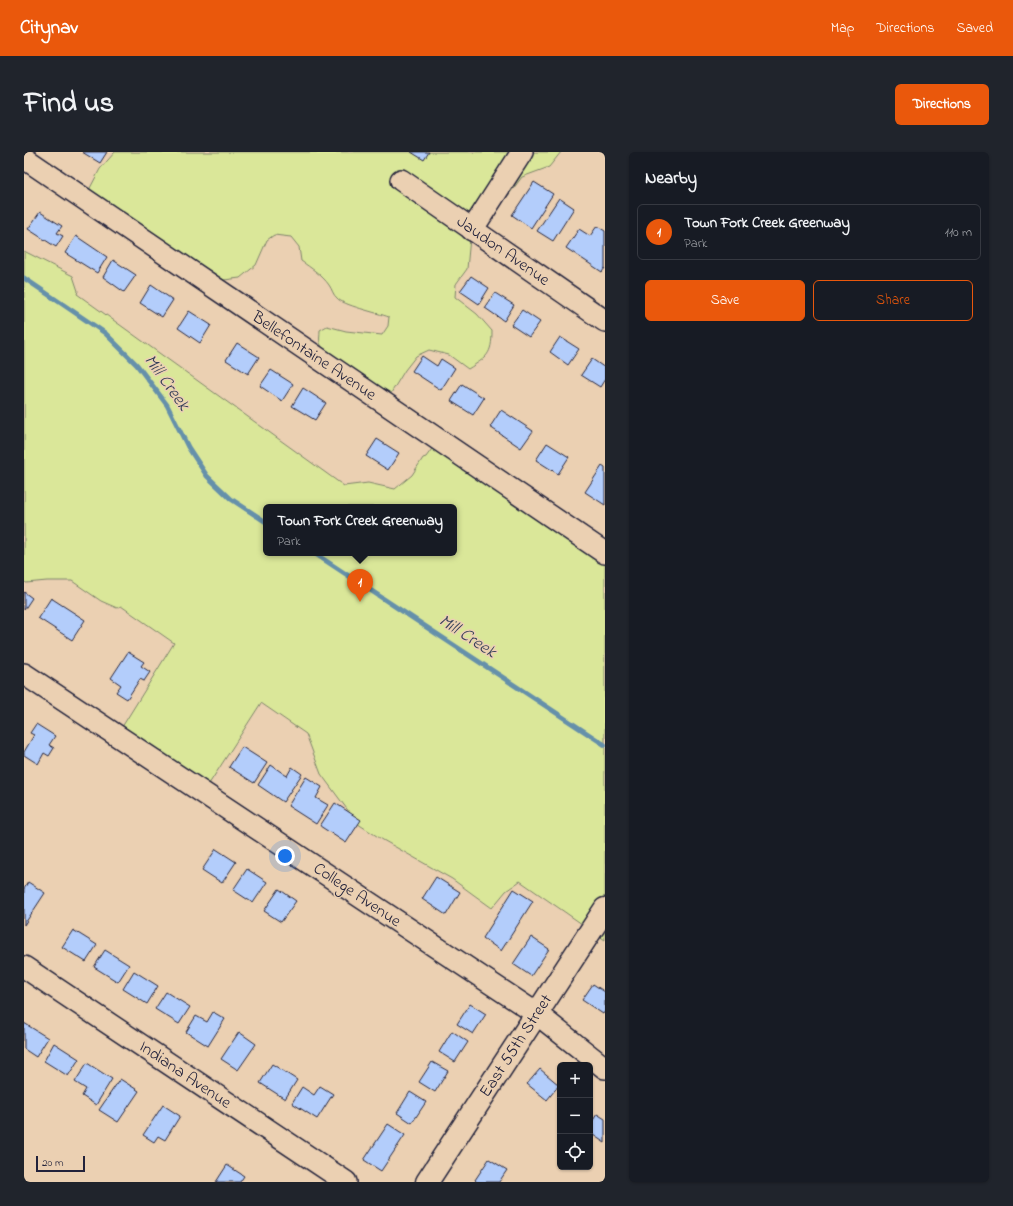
<!DOCTYPE html>
<html lang="en">
<head>
<meta charset="utf-8">
<style>
	:root { --surface:#171b24; --page:#20242c; --text:#f1f3f6; --muted:#9ea1a6; --line:#363941; --accent:#ea580c }
	body { margin:0; font-family:"Indie Flower",sans-serif; background:var(--page); color:var(--text) }
	.controls { position:absolute; right:12px; bottom:12px; display:grid; overflow:hidden; border-radius:6px; box-shadow:0 1px 3px #0004 }
	.controls button { width:36px; height:36px; display:grid; place-items:center; padding:0; border:0; border-bottom:1px solid var(--line); background:var(--surface); color:var(--text); font:20px sans-serif }
	.scale { position:absolute; left:12px; bottom:10px; width:49px; box-sizing:border-box; padding-left:4px; border:2px solid #22223b; border-top:0; font-size:11px; line-height:14px; white-space:nowrap; color:#22223b; -webkit-text-stroke:3px #ebd0b2; paint-order:stroke }
	.you { position:absolute; left:261px; top:704px; width:14px; height:14px; margin:-10px; border:3px solid #fff; border-radius:50%; background:#1a73e8; box-shadow:0 0 0 6px #1a73e833 }
	.badge { display:grid; place-items:center; width:26px; height:26px; border-radius:50%; background:var(--accent); color:#fff; font-size:13px; font-weight:700 }
	.pin { position:absolute; translate:-50% -33px; filter:drop-shadow(0 1px 2px #0008) }
	.pin::after { content:''; position:absolute; top:21px; width:14px; height:12px; background:inherit; clip-path:polygon(0 0,100% 0,50% 100%) }
	.popup { position:absolute; left:239px; top:352px; width:194px; height:52px; box-sizing:border-box; display:grid; place-content:center; border-radius:6px; background:var(--surface); filter:drop-shadow(0 1px 3px #0005); font-size:13px; white-space:nowrap; color:var(--muted) }
	.popup b { font-size:15px; color:var(--text) }
	.popup::after { content:''; position:absolute; left:50%; top:100%; margin-left:-8px; border:8px solid transparent; border-top-color:var(--surface) }
	.list { margin:0; padding:0; list-style:none }
	h2 { display:flex; justify-content:space-between; align-items:center; height:52px; margin:0; padding:0 16px; font-size:17px }
	h2 small { font-size:13px; font-weight:400; color:var(--muted) }
	.list li { display:grid; grid-template-columns:26px 1fr auto; gap:12px; align-items:center; box-sizing:border-box; height:56px; margin:0 8px 8px; padding:0 8px; border:1px solid var(--line); border-radius:6px }
	.list b { display:block; font-size:15px; white-space:nowrap }
	.list p { margin:0; font-size:13px; white-space:nowrap; color:var(--muted) }
	.list em { font-size:13px; font-style:normal; color:var(--muted) }
	.actions { display:flex; gap:8px; padding:12px 16px }
	.actions a { flex:1; padding:9px 0; border:1px solid var(--accent); border-radius:6px; text-align:center; font-size:14px; color:var(--accent) }
	.actions .main { background:var(--accent); color:#fff }
	.icon { flex:none; width:22px; height:22px; fill:none; stroke:currentColor; stroke-width:2; stroke-linecap:round; stroke-linejoin:round }
	.map { position:relative; flex:none; width:581px; height:1030px; overflow:hidden; border-radius:6px }
	header { display:flex; align-items:center; gap:24px; box-sizing:border-box; height:56px; padding:0 20px; background:var(--accent); color:#fff }
	header strong { font-size:19px }
	nav { display:flex; gap:22px; margin-inline-start:auto; font-size:14px }
	.intro { display:flex; align-items:center; justify-content:space-between; box-sizing:border-box; height:96px; padding:0 24px }
	h1 { margin:0; font-size:28px }
	.button { padding:10px 18px; border-radius:6px; background:var(--accent); color:#fff; font-size:14px; font-weight:700 }
	main { display:flex; gap:24px; padding:0 24px }
	aside { flex:1; background:var(--surface); border-radius:6px; box-shadow:0 1px 3px #0004 }
	.map>svg:first-child { display:block }
	.green { fill:#dae799; stroke:#7e846a; fill-rule:evenodd }
	.lines { fill:none; stroke-linecap:round; stroke-linejoin:round }
	.stream { stroke:#6590aa; stroke-width:5 }
	.building { fill:#b3cdfb; stroke:#22223b }
	.minor-casing { stroke:#22223b; stroke-width:24 }
	.major-casing { stroke:#22223b; stroke-width:25 }
	.minor { stroke:#ebd0b2; stroke-width:21 }
	.major { stroke:#ebd0b2; stroke-width:22 }
	.labels { text-anchor:middle; dominant-baseline:central; stroke-width:3; stroke-linejoin:round; paint-order:stroke }
	.street-label { font-size:17px; fill:#22223b; stroke:#ebd0b2 }
	.water-label { font-size:18px; font-style:italic; fill:#333e57; stroke:#ebd0b2 }
</style>
</head>
<body>
<header>
<strong>Citynav</strong>
<nav><a>Map</a><a>Directions</a><a>Saved</a></nav>
</header>
<div class="intro"><h1>Find us</h1><a class="button">Directions</a></div>
<main>
<div class="map">
<svg width="581" height="1030" viewBox="0 0 581 1030">
	<rect width="100%" height="100%" fill="#ebd0b2"/>
	<filter id="ink" filterUnits="userSpaceOnUse"><feTurbulence type="fractalNoise" baseFrequency=".025" numOctaves="2"/><feDisplacementMap in="SourceGraphic" scale="8" xChannelSelector="R" yChannelSelector="G"/><feConvolveMatrix kernelMatrix="1 2 1 2 8 2 1 2 1" color-interpolation-filters="sRGB"/></filter>
	<g filter="url(#ink)">
		<g class="green">
			<path d="M91 0H537L525 15 498 25 480 49 448 65 443 117 432 132 431 145 453 162 468 179C468 203 463 205 444 217L425 203 405 198 392 204 381 218 367 241C351 233 302 207 296 191 295 188 296 182 296 178L303 174 322 179 358 183 364 174 365 165C354 161 318 153 313 146 309 143 308 137 305 133 298 123 287 116 277 109L275 95 267 85 250 83 243 88 232 113 216 126 200 128 74 46 65 38 76 17Z"/>
			<path d="M0 99 49 124 54 139 53 142 320 334 344 331 371 337 388 323 399 306 402 305 410 294 581 409V788L496 729 482 739 468 756 428 727 359 688 334 672 297 622 282 582 237 551 185 632 98 575 150 491 97 454 93 456 77 449 48 429H23L2 431 0 429ZM242 355H430V401H242Z"/>
		</g>
		<g class="lines">
			<g class="stream">
				<polyline points="0,126 81,181 113,213 143,253 164,295 183,324 207,347 242,370"/>
				<polyline points="290,401 581,593"/>
			</g>
		</g>
		<g class="building">
			<polygon points="58,0 83,0 76,11"/>
			<polygon points="387,0 405,0 400,8"/>
			<polygon points="510,30 529,42 507,76 488,63"/>
			<polygon points="535,46 550,56 529,89 513,79"/>
			<polygon points="16,60 38,74 33,81 39,84 32,95 4,77"/>
			<polygon points="573,74 581,79 581,116 578,120 542,96 555,77 566,84"/>
			<polygon points="52,84 83,105 73,121 41,101"/>
			<polygon points="89,108 112,123 100,140 79,125"/>
			<polygon points="447,124 465,136 455,152 436,139"/>
			<polygon points="127,133 149,148 138,165 116,151"/>
			<polygon points="471,141 490,153 480,169 461,156"/>
			<polygon points="498,158 516,170 505,185 487,173"/>
			<polygon points="165,159 187,173 176,191 154,176"/>
			<polygon points="536,185 555,197 544,213 526,200"/>
			<polygon points="213,191 235,205 224,222 202,208"/>
			<polygon points="398,204 413,214 417,207 431,216 417,238 388,219"/>
			<polygon points="568,207 581,216 581,227 576,235 557,223"/>
			<polygon points="247,218 269,232 258,249 236,234"/>
			<polygon points="438,232 460,246 449,263 427,249"/>
			<polygon points="279,236 302,251 291,268 268,254"/>
			<polygon points="477,258 509,279 497,296 466,275"/>
			<polygon points="353,287 375,301 364,318 342,304"/>
			<polygon points="523,291 545,305 534,322 512,308"/>
			<polygon points="578,314 581,316 581,353 561,340"/>
			<polygon points="0,440 8,446 0,458"/>
			<polygon points="27,446 61,468 48,488 14,466"/>
			<polygon points="104,500 120,510 117,514 126,520 120,529 116,527 103,547 92,540 97,533 87,526"/>
			<polygon points="12,572 31,584 25,593 30,596 25,604 20,601 14,612 0,603 0,600 10,583 6,581"/>
			<polygon points="218,595 243,611 230,631 205,615"/>
			<polygon points="247,613 263,624 268,615 278,622 259,650 234,633"/>
			<polygon points="282,625 298,635 292,646 304,653 292,672 264,654"/>
			<polygon points="311,651 337,668 322,691 296,674"/>
			<polygon points="192,697 212,710 198,731 178,718"/>
			<polygon points="223,717 243,730 229,751 209,738"/>
			<polygon points="412,725 436,740 422,763 398,747"/>
			<polygon points="4,730 21,741 0,773 0,737"/>
			<polygon points="255,737 272,749 257,770 240,759"/>
			<polygon points="490,737 509,749 477,799 459,786"/>
			<polygon points="49,778 73,793 62,810 38,795"/>
			<polygon points="507,785 525,797 507,824 489,812"/>
			<polygon points="81,798 105,813 94,830 70,815"/>
			<polygon points="110,819 134,834 123,852 99,837"/>
			<polygon points="569,832 581,840 581,859 579,862 558,848"/>
			<polygon points="142,840 166,855 155,872 131,857"/>
			<polygon points="446,852 462,862 449,882 433,872"/>
			<polygon points="189,860 201,867 184,894 162,880 172,864 183,870"/>
			<polygon points="0,871 24,886 12,905 0,897"/>
			<polygon points="428,879 444,890 431,910 415,900"/>
			<polygon points="215,880 232,892 214,918 197,907"/>
			<polygon points="30,891 55,907 44,924 20,909"/>
			<polygon points="408,910 424,919 411,940 395,930"/>
			<polygon points="63,911 88,927 72,953 58,944 62,937 51,930"/>
			<polygon points="248,912 273,928 261,947 236,931"/>
			<polygon points="516,917 535,933 523,948 503,932"/>
			<polygon points="96,927 115,939 94,970 75,958"/>
			<polygon points="296,934 309,942 293,967 268,951 278,935 290,943"/>
			<polygon points="386,940 402,950 388,971 373,961"/>
			<polygon points="139,953 156,964 141,988 134,984 130,990 119,983"/>
			<polygon points="573,962 581,967 581,991 566,981 566,973"/>
			<polygon points="364,972 381,983 357,1019 340,1008"/>
			<polygon points="465,1007 483,1018 475,1030 453,1030 451,1028"/>
			<polygon points="203,1013 220,1024 216,1030 192,1030"/>
		</g>
		<g class="lines">
			<defs>
				<g id="minor">
					<polyline points="0,6 581,401"/>
					<polyline points="377,28 581,169"/>
					<polyline points="448,78 498,0"/>
					<polyline points="0,522 513,862 581,916"/>
					<polyline points="0,815 322,1030"/>
				</g>
				<polyline id="major" points="403,1030 581,757"/>
			</defs>
			<use href="#minor" class="minor-casing"/>
			<use href="#major" class="major-casing"/>
			<use href="#minor" class="minor"/>
			<use href="#major" class="major"/>
		</g>
	</g>
	<g class="labels">
		<g class="street-label">
			<text transform="translate(479 99) rotate(35)">Jaudon Avenue</text>
			<text transform="translate(290 204) rotate(34)">Bellefontaine Avenue</text>
			<text transform="translate(333 743) rotate(34)">College Avenue</text>
			<text transform="translate(492 894) rotate(-57)">East 55th Street</text>
			<text transform="translate(161 923) rotate(34)">Indiana Avenue</text>
		</g>
		<g class="water-label">
			<text transform="translate(142 231) rotate(54)">Mill Creek</text>
			<text transform="translate(443 485) rotate(33)">Mill Creek</text>
		</g>
	</g>
</svg>
<div class="controls">
<button>+</button>
<button>−</button>
<button><svg class="icon" aria-label="locate" viewBox="0 0 24 24"><circle cx="12" cy="12" r="6"/><path d="M12 2v4M12 18v4M2 12h4M18 12h4"/></svg></button>
</div>
<div class="scale">20 m</div>
<div class="you"></div>
<div class="pin badge" style="left:336px;top:450px">1</div>
<div class="popup"><b>Town Fork Creek Greenway</b>Park</div>
</div>
<aside>
<h2>Nearby<small></small></h2>
<ul class="list">
<li><span class="badge">1</span><div><b>Town Fork Creek Greenway</b><p>Park</p></div><em>110 m</em></li>
</ul>
<div class="actions"><a class="main">Save</a><a>Share</a></div>
</aside>
</main>
</body>
</html>
